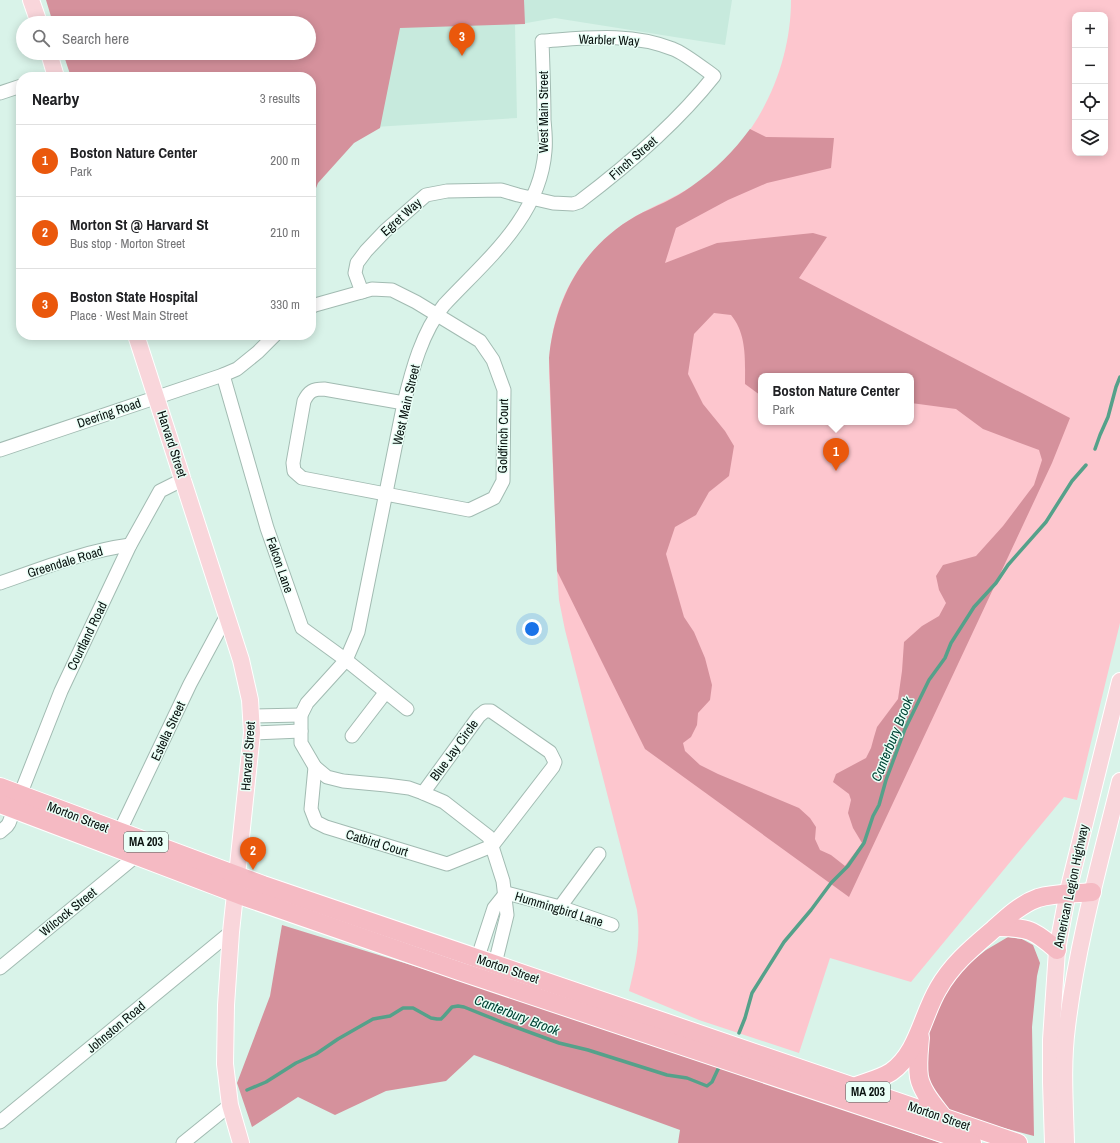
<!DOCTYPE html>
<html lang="en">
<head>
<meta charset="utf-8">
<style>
	:root { --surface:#fff; --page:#f2f2f2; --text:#202124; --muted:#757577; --line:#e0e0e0; --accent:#ea580c }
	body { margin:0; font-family:"Archivo Narrow",sans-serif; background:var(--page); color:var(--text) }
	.controls { position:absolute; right:12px; top:12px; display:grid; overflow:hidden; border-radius:8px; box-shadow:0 2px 10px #0003 }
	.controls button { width:36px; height:36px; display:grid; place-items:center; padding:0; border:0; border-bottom:1px solid var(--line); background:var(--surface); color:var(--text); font:20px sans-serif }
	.you { position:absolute; left:532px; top:629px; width:14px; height:14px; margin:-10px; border:3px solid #fff; border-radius:50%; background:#1a73e8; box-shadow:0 0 0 6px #1a73e833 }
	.badge { display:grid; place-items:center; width:26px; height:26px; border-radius:50%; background:var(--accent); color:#fff; font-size:13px; font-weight:700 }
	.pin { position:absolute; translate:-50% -33px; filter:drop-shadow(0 1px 2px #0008) }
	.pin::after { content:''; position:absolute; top:21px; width:14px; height:12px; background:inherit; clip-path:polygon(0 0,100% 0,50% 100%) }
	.popup { position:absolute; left:758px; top:373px; width:156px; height:52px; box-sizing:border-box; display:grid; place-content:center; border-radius:8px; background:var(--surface); filter:drop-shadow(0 1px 3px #0005); font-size:13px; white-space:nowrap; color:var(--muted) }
	.popup b { font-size:15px; color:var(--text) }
	.popup::after { content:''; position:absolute; left:50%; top:100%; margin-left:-8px; border:8px solid transparent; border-top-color:var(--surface) }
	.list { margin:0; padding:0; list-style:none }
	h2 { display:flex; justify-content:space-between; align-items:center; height:52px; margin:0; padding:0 16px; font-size:17px }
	h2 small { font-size:13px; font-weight:400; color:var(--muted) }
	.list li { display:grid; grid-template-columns:26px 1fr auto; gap:12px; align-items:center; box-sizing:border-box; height:72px; padding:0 16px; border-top:1px solid var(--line) }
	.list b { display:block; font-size:15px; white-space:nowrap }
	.list p { margin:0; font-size:13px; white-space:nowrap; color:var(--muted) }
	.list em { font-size:13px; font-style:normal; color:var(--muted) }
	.icon { flex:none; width:22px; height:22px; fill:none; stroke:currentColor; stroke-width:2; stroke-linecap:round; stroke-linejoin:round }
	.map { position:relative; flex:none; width:1120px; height:1143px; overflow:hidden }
	.search { position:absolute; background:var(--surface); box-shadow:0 2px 10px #0003; left:16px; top:16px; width:300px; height:44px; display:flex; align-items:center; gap:10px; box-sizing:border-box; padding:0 14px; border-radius:22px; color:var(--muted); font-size:15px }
	.panel { position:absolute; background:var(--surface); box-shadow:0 2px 10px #0003; left:16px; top:72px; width:300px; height:268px; border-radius:16px }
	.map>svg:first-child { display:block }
	.built { fill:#c7eadd }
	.green { fill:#fdc6ce; fill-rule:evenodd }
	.forest { fill:#d5919c; fill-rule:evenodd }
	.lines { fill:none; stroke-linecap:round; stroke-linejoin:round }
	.stream { stroke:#55a18a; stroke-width:3.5 }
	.minor-casing { stroke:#a2bbb2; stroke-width:15 }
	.major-casing { stroke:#fff; stroke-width:18 }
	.highway-casing { stroke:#fff; stroke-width:20 }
	.minor { stroke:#fff; stroke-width:13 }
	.major { stroke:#f9d6db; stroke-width:16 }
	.highway { stroke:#f5bac3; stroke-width:18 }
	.labels { text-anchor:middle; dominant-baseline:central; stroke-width:3; stroke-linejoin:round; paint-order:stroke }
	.shield { fill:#eafff7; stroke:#4c5854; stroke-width:1 }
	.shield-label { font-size:12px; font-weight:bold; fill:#08110e }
	.street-label { font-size:13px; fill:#08110e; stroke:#eafff7 }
	.water-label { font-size:14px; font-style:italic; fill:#004435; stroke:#eafff7 }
</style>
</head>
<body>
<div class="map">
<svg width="1120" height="1143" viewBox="0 0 1120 1143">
	<rect width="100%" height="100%" fill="#d9f3e9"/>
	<polygon class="built" points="193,0 732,0 725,45 555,18 515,25 517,118 311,131 311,77 309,53 309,23"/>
	<path class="green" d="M791 0H1120V623L1077 800 1064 797 911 982 830 958 799 1053 699 1020 629 991C636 962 641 940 637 910L565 630 559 600 557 571 549 372C549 307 578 251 634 217 657 204 681 195 703 179 758 138 791 68 791 0ZM1075 15H1105V153H1075ZM761 376H911V422H761Z"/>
	<g class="forest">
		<polygon points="46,0 524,0 525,24 400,28 380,128 354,143 318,183 311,201 311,77 71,77 63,53 309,53 309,23 53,23"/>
		<path d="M750 129 766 137 834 138 831 168 767 183 728 200 676 228 665 263 717 243 813 233 827 237 799 278 1070 418 1052 463 849 897 645 749 557 571 549 358C555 298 583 246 636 216 655 206 675 199 692 186 715 170 734 151 750 129ZM714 313 731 315C747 334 745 361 745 384L760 395 761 376H911V403L956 409 983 429 1039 450 1042 460 1034 485 1003 526 976 556 943 565 936 576 939 590 946 603 939 616 922 626 904 642 902 671 898 699 877 727 874 737 871 748 866 758 836 774 833 782 849 794 851 800 848 813 853 828 862 843 845 866 831 855 820 850 815 839 816 827 810 818 799 808 718 774 700 765 685 751 683 743 691 737 697 725 698 713 710 700 712 685 705 658 694 632 684 617 666 554 675 527 696 515 709 492 729 476 734 446 725 431 703 404 688 374 694 334Z"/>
		<polygon points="282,925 540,1005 941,1143 678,1143 680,1130 474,1055 446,1081 386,1091 335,1115 298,1097 252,1127 237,1083 270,996"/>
		<polygon points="1008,937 1022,939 1033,945 1040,963 1037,976 1032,1027 1034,1136 954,1115 930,1093 924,1070 927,1034 943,997 962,969 986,950"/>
	</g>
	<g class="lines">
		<g class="stream">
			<polyline points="1095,449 1100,435 1108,417 1116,387 1120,377"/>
			<polyline points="739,1033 745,1018 752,993 784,942 811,910 831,883 848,866 864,843 873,816 879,805 886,780 905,729 929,680 945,658 951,643 974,607 996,583 1008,565 1046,522 1072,481 1086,465"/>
			<polyline points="247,1090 266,1082 296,1063 316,1054 338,1039 373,1019 390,1016 403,1008 413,1008 431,1018 437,1019 441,1019 444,1016 452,1007 458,1006 464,1007 504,1023 559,1043 588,1050 667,1075 687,1078 707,1086 712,1082 719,1067"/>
		</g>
		<defs>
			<g id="minor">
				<polyline points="0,93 21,86"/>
				<path d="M362 292 355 273 357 263 366 251 385 231 426 195 447 191 501 190 518 195 553 203 573 204 579 202C628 165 676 124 714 76 703 68 684 53 673 49 631 32 586 38 542 41 543 68 544 94 544 120 545 130 546 141 545 151 540 217 486 260 444 305 422 332 412 370 404 403L358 632 346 660 307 703 301 715V743L315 767 327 777 343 781 386 785 409 788 423 793 444 802 489 837 503 881 507 915 493 972"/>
				<path d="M311 307 315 305 372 289 392 290 416 302 480 341 493 360 504 390 503 481 494 498 469 510 302 478 294 471 293 463 304 401C309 391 313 389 324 389L404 403"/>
				<polyline points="223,375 267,528 302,628 346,660 407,709"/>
				<polyline points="0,450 223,375 237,369 258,352 275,335"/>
				<path d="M0 583C43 568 85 551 130 545"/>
				<polyline points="251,716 301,715"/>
				<polyline points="252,733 301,731"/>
				<polyline points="352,736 385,693"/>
				<polyline points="315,767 311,809 316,822 326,827 447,864 492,846 553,767 555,762 550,752 491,711 485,711 479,716 423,793"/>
				<polyline points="0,832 7,826 9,823 61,691 130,545 160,491 184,479"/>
				<polyline points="116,839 190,684 226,617"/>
				<polyline points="506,893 560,907 612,925"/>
				<polyline points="560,907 599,854"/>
				<polyline points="475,966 494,908 506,893"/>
				<polyline points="0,968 136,856"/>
				<polyline points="0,1122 231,932"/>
				<polyline points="183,1143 230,1105"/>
			</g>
			<g id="major">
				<polyline points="31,0 39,23"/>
				<polyline points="49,53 56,77"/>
				<polyline points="136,335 241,660 250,700 252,733 231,932 226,1005 225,1064 230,1105 241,1143"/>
				<polyline points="1053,1143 1051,1082 1051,1040 1057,950 1068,891 1120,681"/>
				<path d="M1066 1143C1065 1104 1062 1066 1067 1027 1077 944 1100 862 1120 781"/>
			</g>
			<g id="highway">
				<polyline points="0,787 263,885 1018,1143"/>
				<polyline points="0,804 248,898 459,971 972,1143"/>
				<path d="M997 927C1028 927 1034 930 1057 950"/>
				<path d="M920 1037C919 1050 917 1064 919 1077 922 1092 934 1105 943 1117"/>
				<path d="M854 1087C866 1082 880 1079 891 1072 918 1053 922 1016 938 989 952 964 973 947 994 929 1007 917 1021 904 1038 898 1055 893 1075 894 1092 892"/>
			</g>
		</defs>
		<use href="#minor" class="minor-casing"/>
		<use href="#major" class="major-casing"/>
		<use href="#highway" class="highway-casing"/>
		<use href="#minor" class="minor"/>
		<use href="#major" class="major"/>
		<use href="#highway" class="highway"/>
	</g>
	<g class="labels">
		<g class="shield">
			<rect x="124" y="832" width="44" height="20" rx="3"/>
			<rect x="846" y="1082" width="44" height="20" rx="3"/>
		</g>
		<g class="shield-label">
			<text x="146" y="842">MA 203</text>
			<text x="868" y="1092">MA 203</text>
		</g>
		<g class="street-label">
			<text transform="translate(609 40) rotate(2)">Warbler Way</text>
			<text transform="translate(543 112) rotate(-90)">West Main Street</text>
			<text transform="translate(633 158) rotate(-41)">Finch Street</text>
			<text transform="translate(401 217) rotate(-42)">Egret Way</text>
			<text transform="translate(406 405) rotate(-77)">West Main Street</text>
			<text transform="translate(109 413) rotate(-19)">Deering Road</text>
			<text transform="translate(503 436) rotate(-89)">Goldfinch Court</text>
			<text transform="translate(172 444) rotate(72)">Harvard Street</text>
			<text transform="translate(65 562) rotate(-17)">Greendale Road</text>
			<text transform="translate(280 565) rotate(71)">Falcon Lane</text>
			<text transform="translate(87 636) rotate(-64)">Courtland Road</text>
			<text transform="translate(168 731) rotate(-65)">Estella Street</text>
			<text transform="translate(454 750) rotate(-54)">Blue Jay Circle</text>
			<text transform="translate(248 756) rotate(-86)">Harvard Street</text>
			<text transform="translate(78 817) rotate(21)">Morton Street</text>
			<text transform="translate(377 843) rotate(17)">Catbird Court</text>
			<text transform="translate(1071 886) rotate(-78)">American Legion Highway</text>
			<text transform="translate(559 909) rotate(17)">Hummingbird Lane</text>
			<text transform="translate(68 912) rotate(-39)">Wilcock Street</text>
			<text transform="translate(508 969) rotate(19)">Morton Street</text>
			<text transform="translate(116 1027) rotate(-40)">Johnston Road</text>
			<text transform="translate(939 1116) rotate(19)">Morton Street</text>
		</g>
		<g class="water-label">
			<text transform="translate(892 739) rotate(-68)">Canterbury Brook</text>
			<text transform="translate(517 1015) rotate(21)">Canterbury Brook</text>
		</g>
	</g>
</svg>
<div class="controls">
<button>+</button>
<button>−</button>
<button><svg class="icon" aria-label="locate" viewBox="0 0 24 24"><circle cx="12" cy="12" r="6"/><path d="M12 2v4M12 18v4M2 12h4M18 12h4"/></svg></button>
<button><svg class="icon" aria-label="layers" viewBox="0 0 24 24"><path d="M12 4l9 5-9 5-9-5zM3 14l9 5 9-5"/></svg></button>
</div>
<div class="you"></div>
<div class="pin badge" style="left:836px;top:471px">1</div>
<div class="popup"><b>Boston Nature Center</b>Park</div>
<div class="pin badge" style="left:253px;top:870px">2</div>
<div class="pin badge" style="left:462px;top:56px">3</div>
<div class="search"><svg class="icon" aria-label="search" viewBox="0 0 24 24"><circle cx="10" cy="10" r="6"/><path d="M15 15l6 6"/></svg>Search here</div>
<section class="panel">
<h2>Nearby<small>3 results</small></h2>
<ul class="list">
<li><span class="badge">1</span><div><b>Boston Nature Center</b><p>Park</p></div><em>200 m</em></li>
<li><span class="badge">2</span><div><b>Morton St @ Harvard St</b><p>Bus stop · Morton Street</p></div><em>210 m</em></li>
<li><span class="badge">3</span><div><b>Boston State Hospital</b><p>Place · West Main Street</p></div><em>330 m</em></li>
</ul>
</section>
</div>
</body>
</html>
